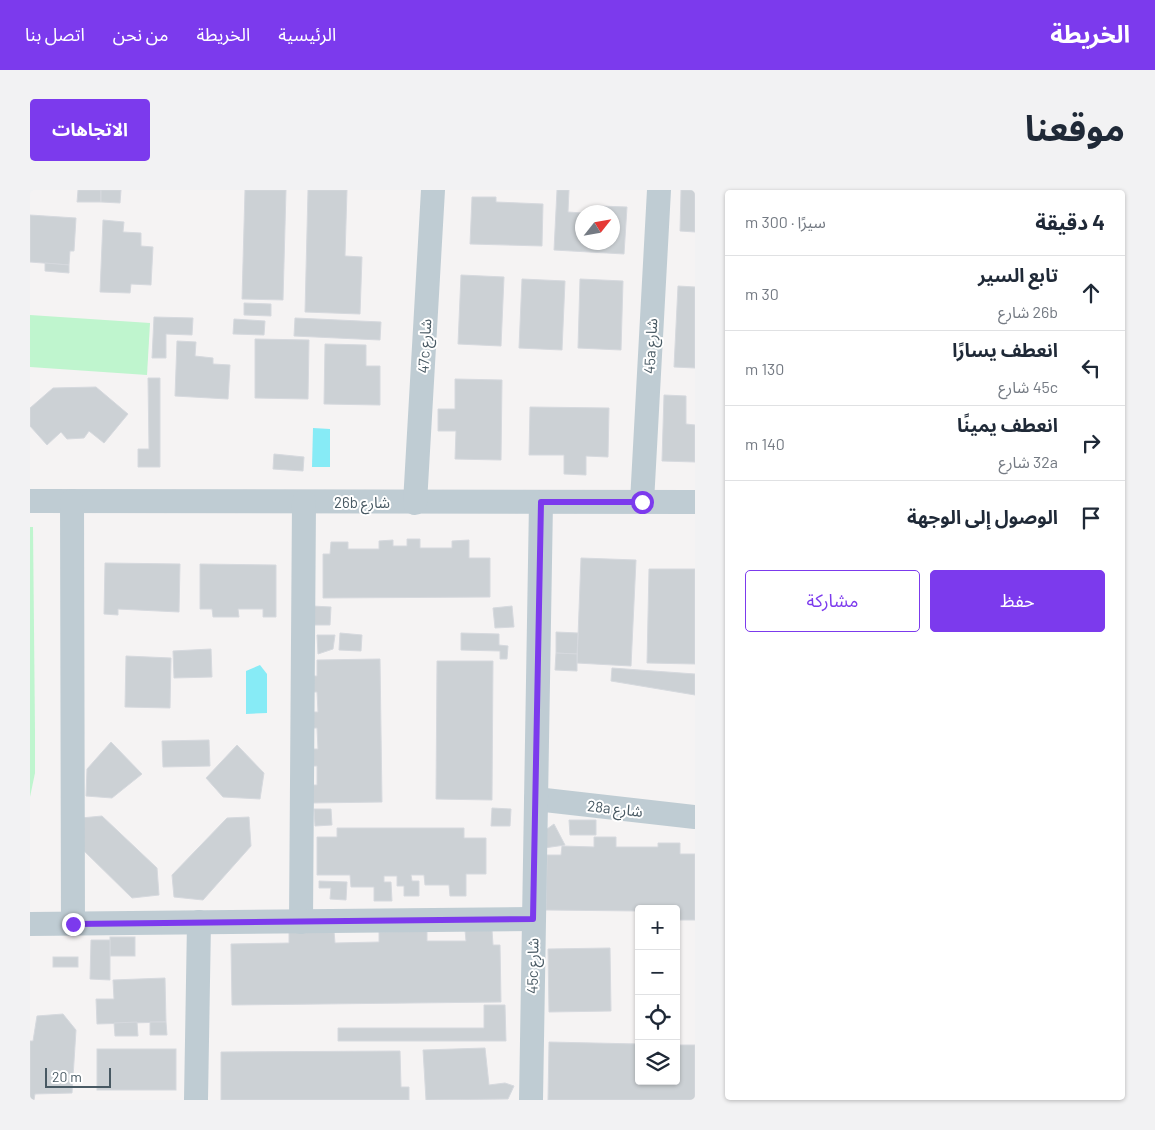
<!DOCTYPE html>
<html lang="ar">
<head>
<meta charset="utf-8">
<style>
	:root { --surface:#fff; --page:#f2f2f3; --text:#1f2937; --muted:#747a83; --line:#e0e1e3; --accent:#7c3aed }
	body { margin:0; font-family:Barlow,"Noto Sans Arabic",sans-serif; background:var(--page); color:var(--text); direction:rtl }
	.controls { position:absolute; right:15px; bottom:15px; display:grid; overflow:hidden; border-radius:5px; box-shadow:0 1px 4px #0004 }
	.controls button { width:45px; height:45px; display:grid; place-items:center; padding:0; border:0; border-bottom:1px solid var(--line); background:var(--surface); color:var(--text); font:25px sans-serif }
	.compass { position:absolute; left:545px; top:15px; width:45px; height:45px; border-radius:50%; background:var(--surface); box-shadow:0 1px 4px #0004; rotate:59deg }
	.scale { position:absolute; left:15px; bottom:12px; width:66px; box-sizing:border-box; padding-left:5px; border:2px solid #485963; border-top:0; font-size:14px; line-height:18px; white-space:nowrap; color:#485963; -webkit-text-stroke:4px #fff; paint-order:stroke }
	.stop { position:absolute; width:15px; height:15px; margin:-11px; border:4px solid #7c3aed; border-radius:50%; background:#fff }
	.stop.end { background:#7c3aed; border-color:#fff; box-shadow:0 1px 5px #0008 }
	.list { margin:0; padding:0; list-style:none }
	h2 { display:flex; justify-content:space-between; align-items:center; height:65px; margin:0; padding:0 20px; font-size:21px }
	h2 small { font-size:16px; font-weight:400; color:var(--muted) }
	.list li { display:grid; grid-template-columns:32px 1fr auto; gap:15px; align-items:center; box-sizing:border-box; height:75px; padding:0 20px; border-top:1px solid var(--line) }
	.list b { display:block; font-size:19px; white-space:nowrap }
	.list p { margin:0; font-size:16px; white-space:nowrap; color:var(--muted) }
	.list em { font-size:16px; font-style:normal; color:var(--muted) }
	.actions { display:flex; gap:10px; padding:15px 20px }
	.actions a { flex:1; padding:11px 0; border:1px solid var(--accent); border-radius:5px; text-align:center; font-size:18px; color:var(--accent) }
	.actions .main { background:var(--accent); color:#fff }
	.icon { flex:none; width:28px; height:28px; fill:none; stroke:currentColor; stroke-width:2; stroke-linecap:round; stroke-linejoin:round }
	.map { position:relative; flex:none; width:665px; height:910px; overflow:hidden; direction:ltr; border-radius:5px }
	header { display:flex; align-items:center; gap:30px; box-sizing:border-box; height:70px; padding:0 25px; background:var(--accent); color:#fff }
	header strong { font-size:24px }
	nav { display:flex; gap:28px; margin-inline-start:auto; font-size:18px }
	.intro { display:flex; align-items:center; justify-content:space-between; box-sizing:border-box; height:120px; padding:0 30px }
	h1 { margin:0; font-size:35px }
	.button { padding:12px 22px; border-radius:5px; background:var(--accent); color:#fff; font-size:18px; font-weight:700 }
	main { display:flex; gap:30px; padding:0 30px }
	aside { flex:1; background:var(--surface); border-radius:5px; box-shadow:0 1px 4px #0004 }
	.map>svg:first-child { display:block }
	.green { fill:#bff5ce }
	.water { fill:#87ebf6 }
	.building { fill:#ccd1d5; stroke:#d6d9de }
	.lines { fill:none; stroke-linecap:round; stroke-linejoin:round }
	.minor { stroke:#bfccd3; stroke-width:24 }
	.route { stroke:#7c3aed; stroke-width:6 }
	.labels { text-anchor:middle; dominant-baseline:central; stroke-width:4; stroke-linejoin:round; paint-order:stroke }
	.street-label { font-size:15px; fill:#485963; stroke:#fff }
</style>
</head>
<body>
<header>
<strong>الخريطة</strong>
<nav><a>الرئيسية</a><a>الخريطة</a><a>من نحن</a><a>اتصل بنا</a></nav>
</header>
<div class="intro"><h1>موقعنا</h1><a class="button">الاتجاهات</a></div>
<main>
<aside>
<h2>4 دقيقة<small>سيرًا · 300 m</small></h2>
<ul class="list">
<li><svg class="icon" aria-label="ahead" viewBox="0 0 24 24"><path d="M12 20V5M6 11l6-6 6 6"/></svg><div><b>تابع السير</b><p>26b شارع</p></div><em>30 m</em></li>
<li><svg class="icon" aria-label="left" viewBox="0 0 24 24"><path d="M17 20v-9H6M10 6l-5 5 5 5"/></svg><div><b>انعطف يسارًا</b><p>45c شارع</p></div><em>130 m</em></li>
<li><svg class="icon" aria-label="right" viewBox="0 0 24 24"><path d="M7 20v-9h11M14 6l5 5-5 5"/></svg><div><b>انعطف يمينًا</b><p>32a شارع</p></div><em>140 m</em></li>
<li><svg class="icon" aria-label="arrive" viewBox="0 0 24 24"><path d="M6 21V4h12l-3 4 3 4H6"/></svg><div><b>الوصول إلى الوجهة</b></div></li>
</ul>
<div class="actions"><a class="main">حفظ</a><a>مشاركة</a></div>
</aside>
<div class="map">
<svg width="665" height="910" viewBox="0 0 665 910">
	<rect width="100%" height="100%" fill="#f5f3f3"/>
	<g class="green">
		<polygon points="0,125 120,133 117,185 0,177"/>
		<polygon points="0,337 3,337 5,542 5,583 0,607"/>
	</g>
	<g class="water">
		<polygon points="283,238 300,239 300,277 282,277"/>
		<polygon points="230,475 237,484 237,523 216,524 216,481"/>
	</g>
	<g class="building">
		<polygon points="48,0 71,0 71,12 47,12"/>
		<polygon points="71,0 91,0 90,13 71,12"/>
		<polygon points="215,0 256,0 253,110 212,109"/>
		<polygon points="278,0 317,0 315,66 332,67 330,124 275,122"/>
		<polygon points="527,0 539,0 538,22 552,23 552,52 582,52 582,22 570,22 570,16 597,17 594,64 524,60"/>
		<polygon points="651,0 665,0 665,42 650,41"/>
		<polygon points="442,7 466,7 466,12 513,14 512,56 440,54"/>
		<polygon points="0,25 46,28 44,61 40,61 39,75 0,72"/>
		<polygon points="73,30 94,32 93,42 111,43 111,56 123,57 121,95 101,94 100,103 70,102"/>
		<polygon points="15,73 39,75 39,83 15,81"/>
		<polygon points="431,85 474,87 471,156 428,154"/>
		<polygon points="492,89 535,91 532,160 489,158"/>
		<polygon points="550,89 593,91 591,160 548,158"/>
		<polygon points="648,96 665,97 665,178 644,177"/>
		<polygon points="214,113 241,114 241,126 214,125"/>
		<polygon points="124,127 163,128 162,145 136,144 136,168 122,168"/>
		<polygon points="265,128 351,132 350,150 264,146"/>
		<polygon points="204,129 235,131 234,145 203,144"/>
		<polygon points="225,149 279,150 278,209 225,208"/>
		<polygon points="147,151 166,152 165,166 183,168 183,174 200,175 198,209 145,206"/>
		<polygon points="295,154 336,155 336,176 350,176 350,215 294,214"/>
		<polygon points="118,188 130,188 130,277 108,277 108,259 119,259"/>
		<polygon points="425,189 472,190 471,270 425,269 426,241 408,241 408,219 425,219"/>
		<polygon points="66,197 98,224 74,253 59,241 54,248 37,249 31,242 17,255 0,236 0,218 23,198"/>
		<polygon points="634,205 656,206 656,234 665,235 665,272 632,271"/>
		<polygon points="500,217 579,218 578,267 556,266 556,285 534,284 534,265 499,265"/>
		<polygon points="244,264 274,267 273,281 243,279"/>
		<polygon points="377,349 390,349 390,358 422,358 422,351 439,350 439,368 460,368 460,407 293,408 293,364 300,364 301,352 318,352 318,359 349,359 349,351 363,350 363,356 377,356"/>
		<polygon points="551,368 606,370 601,476 547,473"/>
		<polygon points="75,373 150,374 149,422 88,419 88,425 74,424"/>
		<polygon points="170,374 246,375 246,427 233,427 233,419 208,419 209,427 183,427 182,419 170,419"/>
		<polygon points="619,379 665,379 665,474 617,473"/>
		<polygon points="282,416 301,417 300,435 282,435"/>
		<polygon points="482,416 484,437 465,438 463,418"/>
		<polygon points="526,442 548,443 547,464 526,463"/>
		<polygon points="310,443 332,445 331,461 309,460"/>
		<polygon points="431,443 469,444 469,455 478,456 477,469 470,469 470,461 431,460"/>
		<polygon points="287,445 305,445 303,459 288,464"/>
		<polygon points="181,459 182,487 144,488 143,461"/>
		<polygon points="526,463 547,464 547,481 525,480"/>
		<polygon points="96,466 141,468 140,518 95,517"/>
		<polygon points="350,469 352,612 280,613 280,595 287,595 287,576 280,576 280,559 288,559 287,538 281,538 280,522 288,522 287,502 281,502 281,486 287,486 287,470"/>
		<polygon points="407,471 463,471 462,610 406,609"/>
		<polygon points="582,478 665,484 665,505 581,491"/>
		<polygon points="179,550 180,576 133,577 132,551"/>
		<polygon points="81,552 112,584 82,608 56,606 57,579"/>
		<polygon points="207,555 234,583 230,609 193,607 176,588"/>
		<polygon points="462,618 481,619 480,636 461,636"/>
		<polygon points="284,619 301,619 302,635 285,636"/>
		<polygon points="72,626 127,678 129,705 102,708 49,656 51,628"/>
		<polygon points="219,627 221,656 173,710 144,707 142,685 197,628"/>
		<polygon points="539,630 566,630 566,645 540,645"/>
		<polygon points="524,634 535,655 514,658 510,644"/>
		<polygon points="307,638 434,638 434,648 456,648 456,684 436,684 436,706 420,706 419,695 395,695 394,685 381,685 382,691 389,691 389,706 374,706 374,696 367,696 367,686 354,686 354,692 361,692 362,711 344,711 344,697 321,697 320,685 287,685 287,647 307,647"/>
		<polygon points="564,647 586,647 586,657 628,657 628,653 650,653 650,664 665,664 665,730 646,730 646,719 609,719 609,721 516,720 517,665 531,665 532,656 564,657"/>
		<polygon points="289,691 317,692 316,710 300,709 301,698 289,698"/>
		<polygon points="435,740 462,740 463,755 470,755 471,812 202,815 201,754 259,753 259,741 304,741 305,753 349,752 349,742 397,741 397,751 436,751"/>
		<rect x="80" y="747" width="25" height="19"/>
		<polygon points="61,750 80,750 80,790 60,789"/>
		<polygon points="580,758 581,821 519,822 518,759"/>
		<rect x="23" y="767" width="25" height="10"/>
		<polygon points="135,788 136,832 67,834 66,809 84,809 83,790"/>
		<polygon points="454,815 475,815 476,851 308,851 308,838 454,838"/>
		<polygon points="33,824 46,840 42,903 5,904 4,910 0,910 0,851 3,851 7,826"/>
		<polygon points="107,832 108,846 85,846 84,833"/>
		<polygon points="120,832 136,832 137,845 120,845"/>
		<polygon points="519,852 609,854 609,891 646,891 646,855 665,855 665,910 518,910"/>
		<polygon points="455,858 459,895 475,893 484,896 478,909 396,910 393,860"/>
		<rect x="67" y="859" width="79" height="41"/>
		<polygon points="370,861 371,897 379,897 379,910 191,910 191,862"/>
	</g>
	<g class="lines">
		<g class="minor">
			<polyline points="0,311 665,312"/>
			<polyline points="42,311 43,734"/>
			<polyline points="612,312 629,0"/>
			<polyline points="385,313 403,0"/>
			<polyline points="506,609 665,627"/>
			<polyline points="271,732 274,312"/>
			<polyline points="0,734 503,729"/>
			<polyline points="166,910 169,732"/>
			<polyline points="501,910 511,312"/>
		</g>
	</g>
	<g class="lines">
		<polyline class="route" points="43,734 503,729 511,312 612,312"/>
	</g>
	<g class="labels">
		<g class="street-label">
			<text transform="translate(394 156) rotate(-87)">47c شارع</text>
			<text transform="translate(620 156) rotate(-87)">45a شارع</text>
			<text x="332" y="312">26b شارع</text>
			<text transform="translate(585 618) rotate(6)">28a شارع</text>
			<text transform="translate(502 776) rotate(-89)">45c شارع</text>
		</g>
	</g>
</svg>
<div class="controls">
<button>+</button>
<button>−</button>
<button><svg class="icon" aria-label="locate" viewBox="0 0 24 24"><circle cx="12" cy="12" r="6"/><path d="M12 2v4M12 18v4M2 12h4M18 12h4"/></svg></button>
<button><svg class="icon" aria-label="layers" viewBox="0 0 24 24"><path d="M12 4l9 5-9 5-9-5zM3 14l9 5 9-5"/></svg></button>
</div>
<svg class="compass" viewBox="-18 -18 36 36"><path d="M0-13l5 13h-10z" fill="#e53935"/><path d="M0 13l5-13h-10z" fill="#747a83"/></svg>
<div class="scale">20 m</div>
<div class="stop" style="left:612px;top:312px"></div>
<div class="stop end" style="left:43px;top:734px"></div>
</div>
</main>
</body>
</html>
